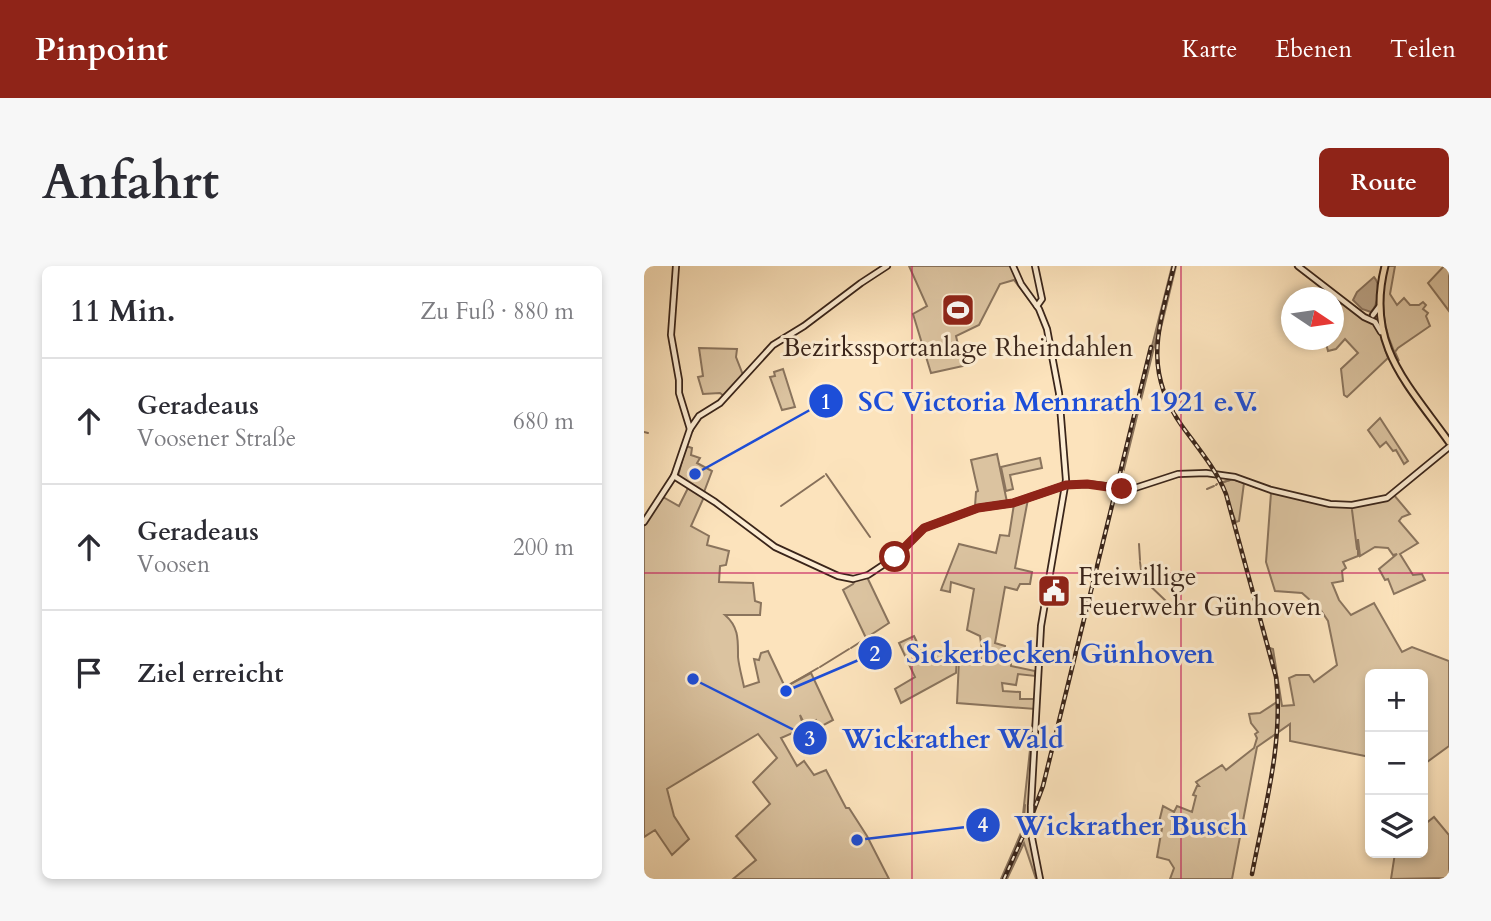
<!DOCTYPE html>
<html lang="de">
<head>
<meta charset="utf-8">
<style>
	:root { --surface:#fff; --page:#f7f7f7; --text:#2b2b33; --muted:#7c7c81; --line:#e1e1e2; --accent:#8f2418 }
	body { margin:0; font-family:Cardo,serif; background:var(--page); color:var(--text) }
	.controls { position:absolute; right:21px; bottom:21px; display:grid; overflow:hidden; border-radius:10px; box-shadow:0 4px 10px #0003 }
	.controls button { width:63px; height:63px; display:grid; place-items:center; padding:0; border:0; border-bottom:2px solid var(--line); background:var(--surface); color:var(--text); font:35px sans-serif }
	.compass { position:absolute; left:637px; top:21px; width:63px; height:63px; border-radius:50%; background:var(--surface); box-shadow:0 4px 10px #0003; rotate:103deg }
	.stop { position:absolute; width:21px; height:21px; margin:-16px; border:5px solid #8f2418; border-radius:50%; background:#fff }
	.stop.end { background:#8f2418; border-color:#fff; box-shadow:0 2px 7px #0008 }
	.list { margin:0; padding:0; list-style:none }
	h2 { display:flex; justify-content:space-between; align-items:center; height:91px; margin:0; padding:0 28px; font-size:30px }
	h2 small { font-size:23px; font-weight:400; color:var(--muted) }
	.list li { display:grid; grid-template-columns:46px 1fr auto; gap:21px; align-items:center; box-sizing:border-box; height:126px; padding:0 28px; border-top:2px solid var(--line) }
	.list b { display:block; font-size:26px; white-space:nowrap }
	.list p { margin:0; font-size:23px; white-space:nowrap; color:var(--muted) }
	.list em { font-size:23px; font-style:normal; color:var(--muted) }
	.icon { flex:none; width:38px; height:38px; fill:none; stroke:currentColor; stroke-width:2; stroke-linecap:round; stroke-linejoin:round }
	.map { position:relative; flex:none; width:805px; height:613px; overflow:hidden; border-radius:10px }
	header { display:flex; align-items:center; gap:42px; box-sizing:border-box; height:98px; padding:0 35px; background:var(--accent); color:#fff }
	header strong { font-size:33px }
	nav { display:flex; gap:38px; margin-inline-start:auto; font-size:24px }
	.intro { display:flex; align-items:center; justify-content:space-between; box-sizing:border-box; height:168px; padding:0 42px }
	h1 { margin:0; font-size:49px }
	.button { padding:18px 32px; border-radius:10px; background:var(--accent); color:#fff; font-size:24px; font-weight:700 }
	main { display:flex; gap:42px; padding:0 42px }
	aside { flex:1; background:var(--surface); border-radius:10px; box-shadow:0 4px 10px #0003 }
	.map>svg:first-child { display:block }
	.green { fill:#dbc3a0; stroke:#8a745d; stroke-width:2 }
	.water { fill:#baa285; stroke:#87705a; stroke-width:2 }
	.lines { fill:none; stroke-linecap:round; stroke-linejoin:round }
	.stream { stroke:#87705a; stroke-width:2 }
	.secondary-casing { stroke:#3a251a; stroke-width:8 }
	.primary-casing { stroke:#3a251a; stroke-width:9 }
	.secondary { stroke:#fdedd3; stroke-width:4.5 }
	.primary { stroke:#fce3bc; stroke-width:5 }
	.rail-casing { stroke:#3a251a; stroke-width:4.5 }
	.rail { stroke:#fdedd3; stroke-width:2; stroke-dasharray:5; stroke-linecap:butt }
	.secondary-bridge-casing { stroke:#3a251a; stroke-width:8; stroke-linecap:butt }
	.secondary-bridge { stroke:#fdedd3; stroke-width:4.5 }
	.route { stroke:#8f2418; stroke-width:9 }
	.grid { fill:none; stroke:#c2185b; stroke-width:2; stroke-opacity:0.55 }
	.labels { text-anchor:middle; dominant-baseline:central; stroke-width:6; stroke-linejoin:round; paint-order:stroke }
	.poi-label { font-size:26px; fill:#3a251a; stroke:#fdedd3 }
	.leader { fill:none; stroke:#1d4ed8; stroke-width:2.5 }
	.callout-dot { fill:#1d4ed8; stroke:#fdedd3; stroke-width:2.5 }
	.mark-label { font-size:21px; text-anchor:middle; font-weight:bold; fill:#fff }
	.callout-label { font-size:28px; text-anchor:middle; font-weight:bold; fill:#1d4ed8; stroke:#fdedd3; stroke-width:6; stroke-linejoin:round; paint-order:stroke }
</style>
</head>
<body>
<header>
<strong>Pinpoint</strong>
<nav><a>Karte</a><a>Ebenen</a><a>Teilen</a></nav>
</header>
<div class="intro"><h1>Anfahrt</h1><a class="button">Route</a></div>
<main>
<aside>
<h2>11 Min.<small>Zu Fuß · 880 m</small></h2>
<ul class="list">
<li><svg class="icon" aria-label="ahead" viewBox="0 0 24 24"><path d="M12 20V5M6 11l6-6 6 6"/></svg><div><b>Geradeaus</b><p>Voosener Straße</p></div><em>680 m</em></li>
<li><svg class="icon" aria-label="ahead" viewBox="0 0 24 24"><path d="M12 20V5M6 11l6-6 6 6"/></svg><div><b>Geradeaus</b><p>Voosen</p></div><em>200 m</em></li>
<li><svg class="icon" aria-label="arrive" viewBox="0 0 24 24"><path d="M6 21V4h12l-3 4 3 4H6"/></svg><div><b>Ziel erreicht</b></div></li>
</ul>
</aside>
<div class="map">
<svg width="805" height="613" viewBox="0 0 805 613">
	<rect width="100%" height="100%" fill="#fce3bc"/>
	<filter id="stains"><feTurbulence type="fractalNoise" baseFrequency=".00286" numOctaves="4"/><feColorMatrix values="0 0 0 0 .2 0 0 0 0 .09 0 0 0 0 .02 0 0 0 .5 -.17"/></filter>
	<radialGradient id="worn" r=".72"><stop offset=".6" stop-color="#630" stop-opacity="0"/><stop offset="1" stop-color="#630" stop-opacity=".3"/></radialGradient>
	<g class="green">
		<polygon points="265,0 367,0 396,48 370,14 356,18 335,59 312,70 319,100 287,107 269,48 283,40"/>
		<polygon points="528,0 530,0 529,6 532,0 515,70 513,85 515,61 480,203 478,200"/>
		<path d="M743 0H751L746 28 753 39 760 32 766 39H775L779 36 782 39 779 43 784 47 782 50 786 60 754 82 751 86 755 95C737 62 736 36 743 0Z"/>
		<polygon points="800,0 805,0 805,45 784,17"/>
		<polygon points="698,37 717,52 726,54 735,63 745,90 741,83 744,92 703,131 700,129 697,103 714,87 701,73 692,83 684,85 681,74 690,74 690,45"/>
		<polygon points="55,82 93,83 92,91 99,109 80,130 76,127 59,128 54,111 59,110"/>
		<polygon points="139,103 151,141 138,144 126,111 131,110 130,106"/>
		<polygon points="736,152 764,195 760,198 752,184 749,185 742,176 736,181 724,164"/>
		<polygon points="42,180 48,182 47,189 56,192 53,197 68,205 60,226 34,210"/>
		<polygon points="353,188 363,236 331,240 332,226 334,225 327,194"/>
		<polygon points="396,192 398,202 366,209 369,223 362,225 357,201"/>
		<polygon points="589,213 600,217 595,255 592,256 577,217"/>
		<path d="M45 220 60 231 47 260 65 270 63 279 85 285 82 299 76 300 75 316 109 317 111 335 117 337 116 349H81C95 361 94 374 94 391 95 401 98 411 100 421L115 416 110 393 115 394 117 387 124 385 141 421 167 407 189 454 176 461 172 454 161 459 156 449 160 462 137 472 153 500 160 495 170 509 182 504 202 542H205L223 570 245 613H89L112 594 92 570 126 538 109 516 133 492 114 468 23 523 30 550 45 573 28 589 11 564 0 571V260L19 231 35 240Z"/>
		<path d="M627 227C663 232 717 250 750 229L766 248 758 251 755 255 774 277 756 288 769 309 778 308 781 314 750 328 744 313 741 314 735 303 753 288 749 289 744 282 731 281 716 290 714 273V290L699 296 702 302 698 305 699 315 688 317 695 334 707 349 730 337 758 386 768 381 805 395V480L779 499V408H726V491L646 475V458L613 481 588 613H526L530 602 525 594 513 591 518 562 514 560 519 540 530 546 533 540 548 546 552 530 549 529 553 520H555L552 516 578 499 582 504 610 482 613 472 611 468 614 466 607 457 605 448 616 447 633 436 635 440 632 407 626 382 629 383 638 440 650 439 645 412 652 409H665L670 416 693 399 684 355 676 343 658 327 631 325 622 296Z"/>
		<polygon points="384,233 371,302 388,306 386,318 376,318 373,324 361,321 351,377 361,380 360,387 366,389 364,395 367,396 367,400 391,405 391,410 374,408 372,419 358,417 359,425 376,426 376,433 391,433 391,443 313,437 315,394 339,392 336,370 323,364 330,323 307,316 306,326 297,324 298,321 315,278 352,287 356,269 365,270 370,238"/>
		<polygon points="223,311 245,357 222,372 199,324 209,318 211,315"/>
		<polygon points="270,370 281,393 299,383 302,395 313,391 312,407 257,437 251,423 271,411 255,377"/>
		<polygon points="390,447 384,559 395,613 392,613 380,577 363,613 361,613 383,563 360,613 357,613 377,567"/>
		<polygon points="790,551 805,569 805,612 747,613 751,587 779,587 779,557 781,558"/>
	</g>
	<path class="water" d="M730 11C737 18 734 39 727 46L718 43 709 34 713 26Z"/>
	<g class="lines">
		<g class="stream">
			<polyline points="0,166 4,167"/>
			<polyline points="479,203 479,197"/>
			<polyline points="182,208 226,271"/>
			<polyline points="588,213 598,216"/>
			<polyline points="579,216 586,214"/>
			<polyline points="601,217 613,222"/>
			<polyline points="572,219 573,218"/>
			<polyline points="563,223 570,220"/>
			<polyline points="137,240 180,210"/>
			<polyline points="708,244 713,283"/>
			<polyline points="495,278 496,294"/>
			<polyline points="714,284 714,288"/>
			<polyline points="496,296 497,304"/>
			<polyline points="499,313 524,337"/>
			<polyline points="525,338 535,349"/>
			<polyline points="207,382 221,373"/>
			<polyline points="176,401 205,383"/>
			<polyline points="143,420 174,402"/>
			<polyline points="380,550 381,539"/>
			<polyline points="358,613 378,568 380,553"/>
		</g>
		<defs>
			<g id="secondary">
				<polyline points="32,0 27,69 35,114 35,127 46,163"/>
				<polyline points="369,0 377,18 395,43 403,63 415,127 422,214 397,360 387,540"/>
				<polyline points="391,0 398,33 393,40"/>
				<polyline points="654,0 720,51 731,56 737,66"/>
				<polyline points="729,49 735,41"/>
				<polyline points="30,210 71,236 131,281 194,310 209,313 224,309 251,291 280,262 334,242 369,237 422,219 443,218 488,223 534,208 562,207 591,211 627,224 686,238 708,239 743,232 805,181"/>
				<polyline points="0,256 30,210 46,163 55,150 76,137 129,79 160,60 217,17 243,0"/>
				<polyline points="387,567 396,613"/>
			</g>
			<path id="primary" d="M741 0C721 78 763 117 805 176"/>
		</defs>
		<use href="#secondary" class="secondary-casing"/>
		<use href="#primary" class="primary-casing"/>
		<use href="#secondary" class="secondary"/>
		<use href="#primary" class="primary"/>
		<defs>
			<g id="rail">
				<path d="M530 0C515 61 498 103 538 160 554 182 572 203 582 228L632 411C640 475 620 545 608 608"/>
				<polyline points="360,613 387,552 399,520 507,81"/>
			</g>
		</defs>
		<use href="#rail" class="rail-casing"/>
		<use href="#rail" class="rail"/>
		<defs>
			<polyline id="secondary-bridge" points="387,567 387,540"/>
		</defs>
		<use href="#secondary-bridge" class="secondary-bridge-casing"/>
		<use href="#secondary-bridge" class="secondary-bridge"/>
	</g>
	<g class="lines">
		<polyline class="route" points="251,291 280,262 334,242 369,237 422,219 443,218 478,223"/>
	</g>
	<path class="grid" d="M268 0V613M537 0V613M0 307H805"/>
	<defs>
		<symbol id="stadium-square" viewBox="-11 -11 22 22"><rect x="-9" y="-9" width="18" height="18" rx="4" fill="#8f2418" stroke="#fdedd3"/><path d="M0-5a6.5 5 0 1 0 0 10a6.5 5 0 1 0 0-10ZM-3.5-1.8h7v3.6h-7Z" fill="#fff"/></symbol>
		<symbol id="civic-square" viewBox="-11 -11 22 22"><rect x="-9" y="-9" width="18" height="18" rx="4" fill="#8f2418" stroke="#fdedd3"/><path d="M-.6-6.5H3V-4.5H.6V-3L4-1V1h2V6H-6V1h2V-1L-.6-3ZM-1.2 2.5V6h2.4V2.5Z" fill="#fff"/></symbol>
	</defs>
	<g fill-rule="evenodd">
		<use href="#stadium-square" x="295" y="25" width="38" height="38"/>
		<use href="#civic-square" x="391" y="306" width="38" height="38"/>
	</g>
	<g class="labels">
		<g class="poi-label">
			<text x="314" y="81">Bezirkssportanlage Rheindahlen</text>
			<text x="434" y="310" text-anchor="start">Freiwillige<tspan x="434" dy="30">Feuerwehr Günhoven</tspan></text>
		</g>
	</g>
	<path class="leader" d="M51 208L182 135M142 425L231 387M49 413L166 472M213 574L339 559"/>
	<g class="callout-dot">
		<circle cx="51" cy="208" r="7"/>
		<circle cx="142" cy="425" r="7"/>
		<circle cx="49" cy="413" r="7"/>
		<circle cx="213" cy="574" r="7"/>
		<circle cx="182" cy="135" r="18"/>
		<circle cx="231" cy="387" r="18"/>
		<circle cx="166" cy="472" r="18"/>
		<circle cx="339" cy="559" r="18"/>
	</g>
	<g class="mark-label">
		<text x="182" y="143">1</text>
		<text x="231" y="395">2</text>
		<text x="166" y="480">3</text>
		<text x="339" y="566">4</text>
	</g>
	<g class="callout-label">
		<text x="414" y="145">SC Victoria Mennrath 1921 e.V.</text>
		<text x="416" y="397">Sickerbecken Günhoven</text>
		<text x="309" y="482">Wickrather Wald</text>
		<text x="487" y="569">Wickrather Busch</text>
	</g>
	<rect width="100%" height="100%" filter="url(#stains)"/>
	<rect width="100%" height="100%" fill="url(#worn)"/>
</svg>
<div class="controls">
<button>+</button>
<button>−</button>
<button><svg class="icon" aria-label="layers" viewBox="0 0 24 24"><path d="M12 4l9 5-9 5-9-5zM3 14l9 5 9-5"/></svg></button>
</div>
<svg class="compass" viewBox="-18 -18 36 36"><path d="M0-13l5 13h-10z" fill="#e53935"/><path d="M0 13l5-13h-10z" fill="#7c7c81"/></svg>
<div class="stop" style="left:251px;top:291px"></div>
<div class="stop end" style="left:478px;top:223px"></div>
</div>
</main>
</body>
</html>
